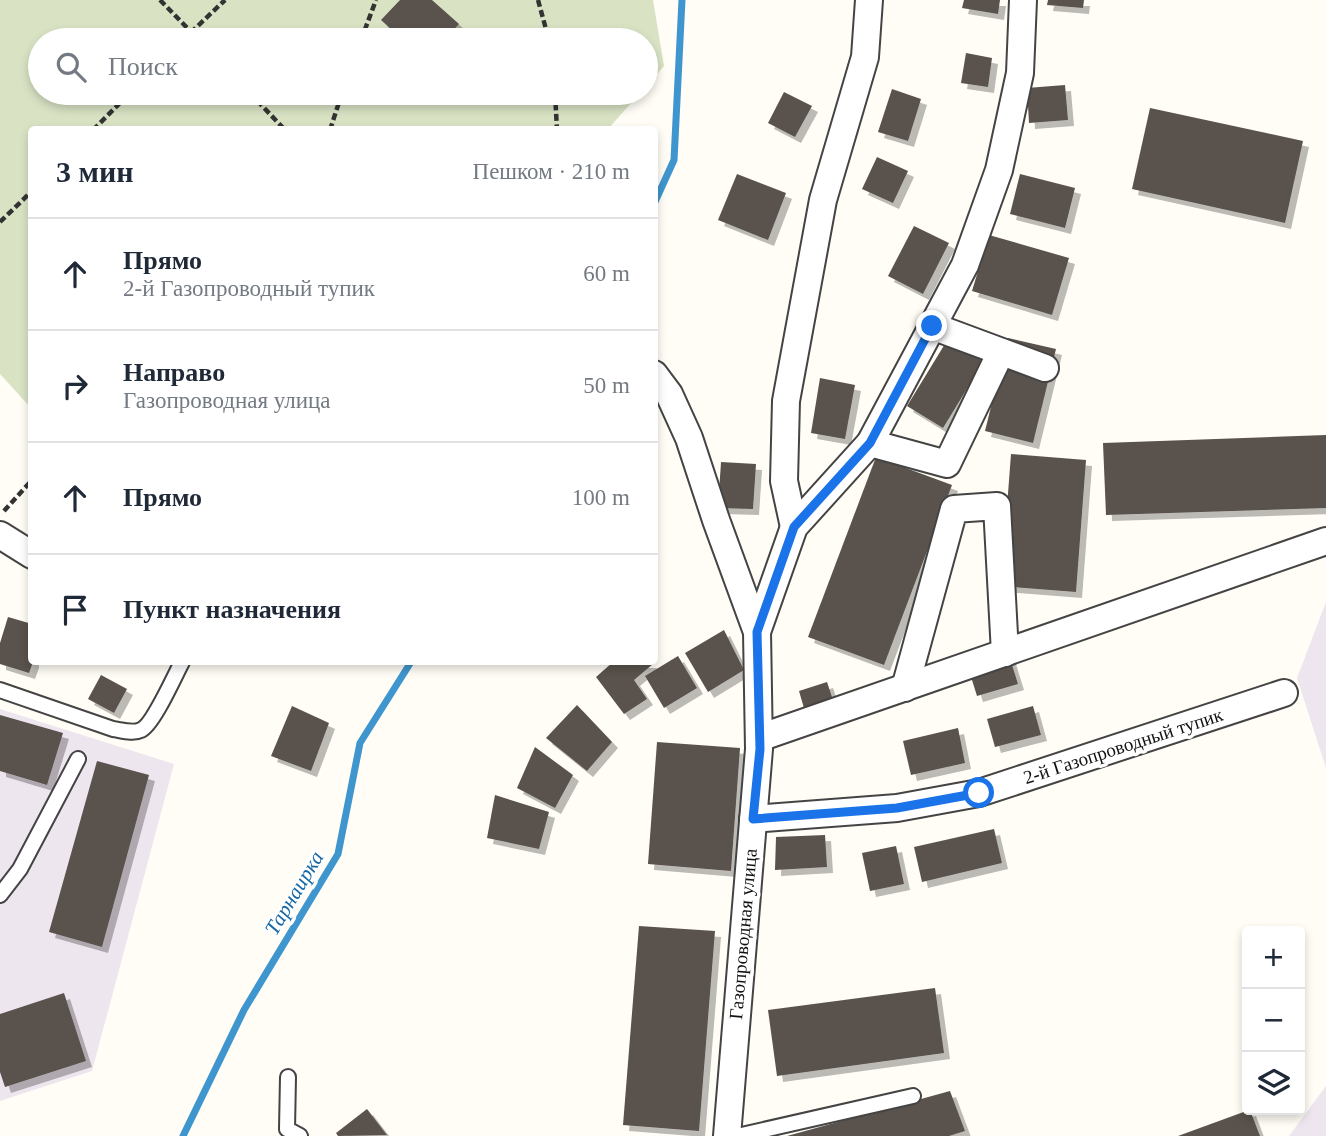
<!DOCTYPE html>
<html lang="ru">
<head>
<meta charset="utf-8">
<style>
	:root { --surface:#fff; --page:#f2f2f3; --text:#1f2937; --muted:#747a83; --line:#e0e1e3 }
	body { margin:0; font-family:"Times New Roman",serif; background:var(--page); color:var(--text) }
	.controls { position:absolute; right:21px; bottom:21px; display:grid; overflow:hidden; border-radius:7px; box-shadow:0 4px 10px #0003 }
	.controls button { width:63px; height:63px; display:grid; place-items:center; padding:0; border:0; border-bottom:2px solid var(--line); background:var(--surface); color:var(--text); font:35px sans-serif }
	.stop { position:absolute; width:21px; height:21px; margin:-16px; border:5px solid #1a73e8; border-radius:50%; background:#fff }
	.stop.end { background:#1a73e8; border-color:#fff; box-shadow:0 2px 7px #0008 }
	.list { margin:0; padding:0; list-style:none }
	h2 { display:flex; justify-content:space-between; align-items:center; height:91px; margin:0; padding:0 28px; font-size:30px }
	h2 small { font-size:23px; font-weight:400; color:var(--muted) }
	.list li { display:grid; grid-template-columns:46px 1fr auto; gap:21px; align-items:center; box-sizing:border-box; height:112px; padding:0 28px; border-top:2px solid var(--line) }
	.list b { display:block; font-size:26px; white-space:nowrap }
	.list p { margin:0; font-size:23px; white-space:nowrap; color:var(--muted) }
	.list em { font-size:23px; font-style:normal; color:var(--muted) }
	.icon { flex:none; width:38px; height:38px; fill:none; stroke:currentColor; stroke-width:2; stroke-linecap:round; stroke-linejoin:round }
	.map { position:relative; flex:none; width:1326px; height:1136px; overflow:hidden }
	.search { position:absolute; background:var(--surface); box-shadow:0 4px 10px #0003; left:28px; top:28px; width:630px; height:77px; display:flex; align-items:center; gap:18px; box-sizing:border-box; padding:0 24px; border-radius:38px; color:var(--muted); font-size:26px }
	.panel { position:absolute; background:var(--surface); box-shadow:0 4px 10px #0003; left:28px; top:126px; width:630px; height:539px; border-radius:7px }
	.map>svg:first-child { display:block }
	.industrial { fill:#eee6ef }
	.cemetery { fill:#d9e3c4 }
	.lines { fill:none; stroke-linecap:round; stroke-linejoin:round }
	.stream { stroke:#3f96cf; stroke-width:7 }
	.building { fill:#5a524d; filter:url(#shadow) }
	.lane-casing { stroke:#444; stroke-width:18 }
	.street-casing { stroke:#444; stroke-width:30 }
	.path { stroke:#333; stroke-width:4.5; stroke-dasharray:7 3.5; stroke-linecap:butt }
	.lane { stroke:#fff; stroke-width:14 }
	.street { stroke:#fff; stroke-width:26 }
	.route { stroke:#1a73e8; stroke-width:9 }
	.labels { text-anchor:middle; dominant-baseline:central; stroke-width:7; stroke-linejoin:round; paint-order:stroke }
	.street-label { font-size:19px; fill:#111; stroke:#fff }
	.water-label { font-size:21px; font-style:italic; fill:#1768a6; stroke:#fff }
</style>
</head>
<body>
<div class="map">
<svg width="1326" height="1136" viewBox="0 0 1326 1136">
	<defs>
		<filter id="shadow"><feDropShadow dx="6" dy="6" stdDeviation="0" flood-color="#0004"/></filter>
	</defs>
	<rect width="100%" height="100%" fill="#fffdf5"/>
	<g class="industrial">
		<polygon points="1326,602 1326,768 1297,678"/>
		<polygon points="0,709 174,764 92,1071 0,1101"/>
		<polygon points="1326,1086 1326,1136 1289,1136"/>
	</g>
	<polygon class="cemetery" points="0,0 653,0 664,66 646,87 646,40 40,40 40,93 640,93 608,129 32,130 31,408 0,374"/>
	<g class="lines">
		<g class="stream">
			<polyline points="654,204 674,160 682,0"/>
			<polyline points="183,1136 244,1010 338,854 360,743 411,662"/>
		</g>
	</g>
	<g class="building">
		<polygon points="400,0 432,0 459,24 444,40 403,40 381,20"/>
		<polygon points="964,0 1000,0 998,14 962,8"/>
		<polygon points="1048,0 1084,0 1083,8 1047,5"/>
		<polygon points="966,53 992,58 988,87 961,83"/>
		<polygon points="1065,85 1068,120 1029,123 1027,88"/>
		<polygon points="892,89 921,99 908,141 878,132"/>
		<polygon points="784,92 812,106 795,137 768,123"/>
		<polygon points="1150,108 1303,141 1285,223 1132,189"/>
		<polygon points="877,157 908,171 893,203 862,189"/>
		<polygon points="737,174 786,193 768,240 718,220"/>
		<polygon points="1020,174 1075,188 1065,228 1010,214"/>
		<polygon points="914,226 949,243 923,294 888,276"/>
		<polygon points="989,235 1069,258 1052,315 972,291"/>
		<polygon points="951,334 987,356 943,428 907,406"/>
		<polygon points="1008,338 1056,349 1033,443 985,431"/>
		<polygon points="820,378 855,385 845,439 811,433"/>
		<polygon points="1326,435 1326,508 1106,515 1103,443"/>
		<polygon points="1011,454 1086,460 1076,592 1001,586"/>
		<polygon points="876,457 952,485 884,665 808,637"/>
		<polygon points="721,462 756,464 753,509 718,508"/>
		<polygon points="8,617 32,624 33,662 29,673 0,664 0,643"/>
		<polygon points="724,630 744,670 708,692 685,653"/>
		<polygon points="1008,652 1018,684 977,696 967,664"/>
		<polygon points="678,656 697,688 664,708 645,676"/>
		<polygon points="613,662 650,662 653,664 634,680 647,699 624,714 596,677"/>
		<polygon points="101,675 127,689 114,713 88,699"/>
		<polygon points="827,682 835,706 806,715 799,691"/>
		<polygon points="577,705 612,742 587,771 546,738"/>
		<polygon points="292,706 329,723 311,771 271,756"/>
		<polygon points="1033,706 1041,735 995,747 987,719"/>
		<polygon points="0,715 63,733 47,785 0,771"/>
		<polygon points="958,728 965,763 911,775 903,741"/>
		<polygon points="657,742 740,748 731,871 648,864"/>
		<polygon points="535,747 573,775 555,808 517,788"/>
		<polygon points="97,761 149,775 102,947 49,932"/>
		<polygon points="495,795 549,812 539,849 487,838"/>
		<polygon points="994,829 1002,863 922,882 914,847"/>
		<polygon points="825,835 827,867 775,870 776,837"/>
		<polygon points="896,846 904,884 870,891 862,853"/>
		<polygon points="639,926 715,931 699,1131 623,1125"/>
		<polygon points="935,988 944,1053 777,1076 768,1010"/>
		<polygon points="64,993 86,1061 5,1087 0,1072 0,1014"/>
		<polygon points="950,1091 965,1131 949,1136 787,1136"/>
		<polygon points="367,1109 387,1135 338,1136 336,1133"/>
		<polygon points="1250,1110 1260,1136 1178,1136 1249,1110"/>
	</g>
	<g class="lines">
		<defs>
			<g id="lane">
				<path d="M0 690 113 729C121 730 133 734 141 730 153 725 175 675 182 662"/>
				<polyline points="0,895 20,869 78,759"/>
				<polyline points="288,1077 287,1129 300,1136"/>
				<polyline points="737,1136 913,1096"/>
			</g>
			<g id="street">
				<polyline points="932,326 1045,368"/>
				<polyline points="654,374 669,394 689,438 716,520 757,632 759,749 727,1136"/>
				<polyline points="870,443 947,464 1001,352"/>
				<polyline points="794,527 784,481 786,401 823,200 865,57 869,0"/>
				<polyline points="0,535 32,555"/>
				<polyline points="757,632 794,527 870,443 965,265 999,170 1020,73 1023,0"/>
				<polyline points="905,688 954,509 997,506 1005,653"/>
				<polyline points="759,738 1326,541"/>
				<polyline points="753,819 897,808 979,793 1284,693"/>
			</g>
		</defs>
		<use href="#lane" class="lane-casing"/>
		<use href="#street" class="street-casing"/>
		<g class="path">
			<polyline points="160,0 199,40"/>
			<polyline points="538,0 549,40"/>
			<polyline points="183,40 225,0"/>
			<polyline points="361,40 376,0"/>
			<polyline points="250,93 285,130"/>
			<polyline points="555,93 557,130"/>
			<polyline points="93,130 130,93"/>
			<polyline points="330,130 342,93"/>
			<polyline points="0,222 32,191"/>
			<polyline points="4,511 32,480"/>
		</g>
		<use href="#lane" class="lane"/>
		<use href="#street" class="street"/>
	</g>
	<g class="lines">
		<polyline class="route" points="932,326 870,443 794,527 757,632 760,749 753,819 897,808 979,793"/>
	</g>
	<g class="labels">
		<g class="street-label">
			<text transform="translate(1123 746) rotate(-18)">2-й Газопроводный тупик</text>
			<text transform="translate(743 934) rotate(-85)">Газопроводная улица</text>
		</g>
		<g class="water-label">
			<text transform="translate(294 893) rotate(-59)">Тарнаирка</text>
		</g>
	</g>
</svg>
<div class="controls">
<button>+</button>
<button>−</button>
<button><svg class="icon" aria-label="layers" viewBox="0 0 24 24"><path d="M12 4l9 5-9 5-9-5zM3 14l9 5 9-5"/></svg></button>
</div>
<div class="stop" style="left:979px;top:793px"></div>
<div class="stop end" style="left:932px;top:326px"></div>
<div class="search"><svg class="icon" aria-label="search" viewBox="0 0 24 24"><circle cx="10" cy="10" r="6"/><path d="M15 15l6 6"/></svg>Поиск</div>
<section class="panel">
<h2>3 мин<small>Пешком · 210 m</small></h2>
<ul class="list">
<li><svg class="icon" aria-label="ahead" viewBox="0 0 24 24"><path d="M12 20V5M6 11l6-6 6 6"/></svg><div><b>Прямо</b><p>2-й Газопроводный тупик</p></div><em>60 m</em></li>
<li><svg class="icon" aria-label="right" viewBox="0 0 24 24"><path d="M7 20v-9h11M14 6l5 5-5 5"/></svg><div><b>Направо</b><p>Газопроводная улица</p></div><em>50 m</em></li>
<li><svg class="icon" aria-label="ahead" viewBox="0 0 24 24"><path d="M12 20V5M6 11l6-6 6 6"/></svg><div><b>Прямо</b></div><em>100 m</em></li>
<li><svg class="icon" aria-label="arrive" viewBox="0 0 24 24"><path d="M6 21V4h12l-3 4 3 4H6"/></svg><div><b>Пункт назначения</b></div></li>
</ul>
</section>
</div>
</body>
</html>
